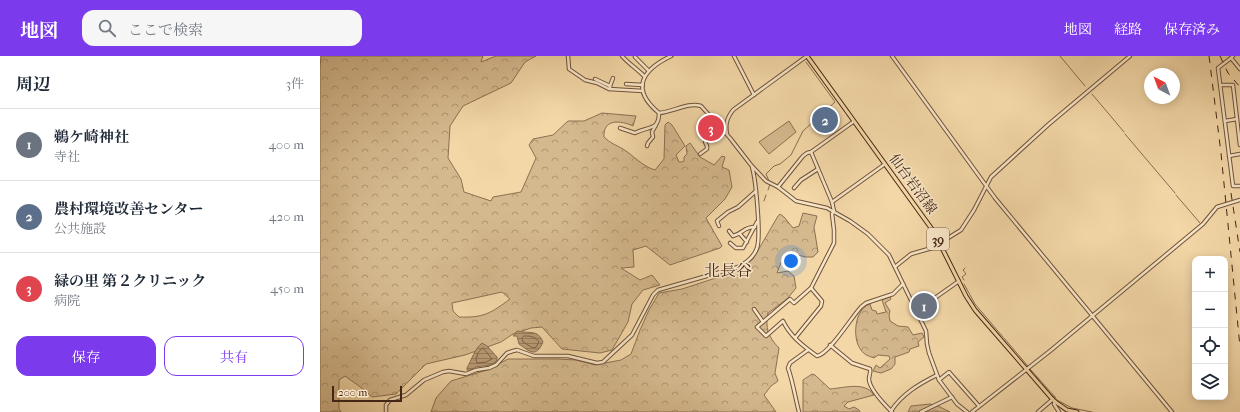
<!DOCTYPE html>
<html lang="ja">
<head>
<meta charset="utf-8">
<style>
	:root { --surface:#fff; --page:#f6f6f7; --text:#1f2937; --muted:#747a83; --line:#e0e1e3; --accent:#7c3aed }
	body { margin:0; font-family:"IM FELL French Canon","Noto Serif JP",serif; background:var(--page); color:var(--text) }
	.controls { position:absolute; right:12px; bottom:12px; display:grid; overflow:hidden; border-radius:8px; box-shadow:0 2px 10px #0003 }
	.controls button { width:36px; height:36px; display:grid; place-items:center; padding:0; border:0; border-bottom:1px solid var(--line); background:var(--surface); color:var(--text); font:20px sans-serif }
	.compass { position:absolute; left:824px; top:12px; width:36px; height:36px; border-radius:50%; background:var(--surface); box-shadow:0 2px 10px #0003; rotate:319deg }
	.scale { position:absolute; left:12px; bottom:10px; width:70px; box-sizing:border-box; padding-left:4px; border:2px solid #442615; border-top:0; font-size:11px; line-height:14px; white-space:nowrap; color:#442615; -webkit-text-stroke:3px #f7e5c6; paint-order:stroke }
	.you { position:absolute; left:471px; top:205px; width:14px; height:14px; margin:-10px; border:3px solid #fff; border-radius:50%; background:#1a73e8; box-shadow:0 0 0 6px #1a73e833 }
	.badge { display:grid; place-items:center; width:26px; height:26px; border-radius:50%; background:var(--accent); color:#fff; font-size:13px; font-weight:700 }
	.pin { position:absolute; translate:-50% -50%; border:2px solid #fff; box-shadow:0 1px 4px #0006 }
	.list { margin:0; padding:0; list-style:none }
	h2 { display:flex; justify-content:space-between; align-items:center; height:52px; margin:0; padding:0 16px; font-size:17px }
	h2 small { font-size:13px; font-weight:400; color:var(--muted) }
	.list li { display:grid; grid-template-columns:26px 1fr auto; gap:12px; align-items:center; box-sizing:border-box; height:72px; padding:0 16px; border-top:1px solid var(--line) }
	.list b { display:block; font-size:15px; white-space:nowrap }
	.list p { margin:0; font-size:13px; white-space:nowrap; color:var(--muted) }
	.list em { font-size:13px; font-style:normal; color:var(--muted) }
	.actions { display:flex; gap:8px; padding:12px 16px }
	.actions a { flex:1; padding:9px 0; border:1px solid var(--accent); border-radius:12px; text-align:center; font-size:14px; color:var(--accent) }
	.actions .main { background:var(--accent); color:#fff }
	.icon { flex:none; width:22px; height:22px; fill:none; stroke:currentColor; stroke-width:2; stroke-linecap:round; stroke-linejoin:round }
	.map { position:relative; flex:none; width:920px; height:356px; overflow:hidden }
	header { display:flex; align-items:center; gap:24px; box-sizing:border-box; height:56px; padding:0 20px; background:var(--accent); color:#fff }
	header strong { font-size:19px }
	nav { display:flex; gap:22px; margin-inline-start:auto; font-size:14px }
	.search { width:280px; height:36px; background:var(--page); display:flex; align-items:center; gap:10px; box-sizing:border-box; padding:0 14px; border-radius:12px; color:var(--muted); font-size:15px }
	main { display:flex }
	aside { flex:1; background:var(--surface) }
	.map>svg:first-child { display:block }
	.grass { fill:#d5b98e; stroke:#8c7052 }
	.forest { fill:url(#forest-crowns); stroke:#8c7052; fill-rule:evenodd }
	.water { fill:url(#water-rules); stroke:#8a6c4f }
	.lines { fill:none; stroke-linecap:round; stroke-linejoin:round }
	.shore { stroke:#7e6045; stroke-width:1 }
	.stream { stroke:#8a6c4f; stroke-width:1 }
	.minor-casing { stroke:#70523a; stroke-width:4.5 }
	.major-casing { stroke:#442615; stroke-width:5 }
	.minor { stroke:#f7e5c6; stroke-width:2.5 }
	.major { stroke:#f3d7a7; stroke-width:3 }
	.rail { stroke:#442615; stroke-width:1; stroke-dasharray:7 7; stroke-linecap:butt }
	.labels { text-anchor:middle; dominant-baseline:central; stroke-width:3; stroke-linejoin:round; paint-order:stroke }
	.shield { fill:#f7e5c6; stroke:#7a5f4a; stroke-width:1 }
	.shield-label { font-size:13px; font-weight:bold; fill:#442615 }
	.street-label { font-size:14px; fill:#442615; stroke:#f7e5c6 }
	.quarter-label { font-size:16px; fill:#442615; stroke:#f7e5c6 }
</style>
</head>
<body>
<header>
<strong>地図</strong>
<div class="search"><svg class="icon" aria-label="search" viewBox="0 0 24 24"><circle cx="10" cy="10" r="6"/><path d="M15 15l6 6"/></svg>ここで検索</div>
<nav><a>地図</a><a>経路</a><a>保存済み</a></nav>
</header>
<main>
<aside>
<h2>周辺<small>3件</small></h2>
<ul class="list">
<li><span class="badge" style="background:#6b7280">1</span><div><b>鵜ケ崎神社</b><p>寺社</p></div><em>400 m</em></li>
<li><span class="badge" style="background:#5c6f8a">2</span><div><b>農村環境改善センター</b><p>公共施設</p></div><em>420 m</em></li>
<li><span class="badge" style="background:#e0444e">3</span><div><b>緑の里 第２クリニック</b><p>病院</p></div><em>450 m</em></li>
</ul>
<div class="actions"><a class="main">保存</a><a>共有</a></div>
</aside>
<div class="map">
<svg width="920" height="356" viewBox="0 0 920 356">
	<defs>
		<pattern id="forest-crowns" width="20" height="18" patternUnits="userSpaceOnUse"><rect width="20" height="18" fill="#d5b98e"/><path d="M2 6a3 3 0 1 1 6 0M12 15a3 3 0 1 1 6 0" fill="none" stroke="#ae9673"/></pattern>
		<pattern id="water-rules" width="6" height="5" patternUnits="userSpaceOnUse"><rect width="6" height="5" fill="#b89b75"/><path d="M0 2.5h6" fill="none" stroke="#977e5f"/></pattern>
	</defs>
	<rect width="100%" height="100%" fill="#f3d7a7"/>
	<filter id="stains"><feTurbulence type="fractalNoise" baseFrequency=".005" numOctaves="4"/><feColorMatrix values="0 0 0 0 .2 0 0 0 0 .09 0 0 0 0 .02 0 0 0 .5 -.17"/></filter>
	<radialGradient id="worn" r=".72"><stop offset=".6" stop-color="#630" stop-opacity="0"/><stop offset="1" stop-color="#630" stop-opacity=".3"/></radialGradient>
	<polygon class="grass" points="469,65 476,76 449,98 439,86"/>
	<g class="forest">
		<path d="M1 0H163L161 6 176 0H216L205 6 191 27 143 50 130 70 128 102 141 123 144 136 171 145 173 141 201 136 216 102 209 89 213 83 233 79 248 65H264L282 57 316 60 313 70C300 64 283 63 284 81 290 87 296 89 303 93 314 100 322 110 335 114L344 103 345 69 348 66 352 69 365 90 356 99 359 106H361L364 105V101L367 98 366 90 370 87 380 101 394 109 402 100 405 101 402 111 409 114 412 131 405 143 386 162 402 190 400 192 350 209 326 190 313 194 314 211 301 212 320 224 332 219 340 229 323 234 312 248 308 266 292 294 280 297 242 293 222 271 211 272 193 278 181 286 145 299 106 308 76 338 52 341 39 330 25 320 19 324V353L21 356H0V12ZM182 236 190 243C171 257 164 262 139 261L133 255 132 247Z"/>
		<path d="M483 157 497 160 494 171 498 196 493 201H485L475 198 462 204 457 217 468 215 474 220 476 232 467 243 448 257C445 271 448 281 459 292L455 317 458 325 451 330 444 339 456 356H111L116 342 131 325 167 314 188 303H237L256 304 275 309 301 304 311 298 320 274 329 254 339 237 362 233 414 216 424 210 433 203 458 160 460 158 464 161 473 172 479 170Z"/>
		<path d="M570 241 571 243 565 247 570 255 569 259 570 265 578 270 588 271 593 279 602 277 604 281 598 286 599 290 590 293 589 296 575 301V308L571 313 561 317 553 315 556 309 560 312 570 303 569 300 558 299 554 302C549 300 544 299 541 294 532 283 534 253 550 248L552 254 556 255 557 258 566 256 562 244Z"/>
		<path d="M492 318 495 319 510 333C524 332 545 325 554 339L528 346 524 350 529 353 534 351 539 354 540 356H483V324Z"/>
		<polygon points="610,348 618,350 630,356 588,356 591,350"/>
	</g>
	<g class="water">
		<path d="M198 275C209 278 218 273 223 286 216 302 210 296 199 288L197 280H193L196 276Z"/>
		<path d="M162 287 167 290 177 301V304C172 311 164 309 156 311 152 313 152 315 147 314V312C152 303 154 294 162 287Z"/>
	</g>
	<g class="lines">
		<g class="shore">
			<path d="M204 280C210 280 215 280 219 286L216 291 213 292 203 286 202 282Z"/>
			<polygon points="163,292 172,303 166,306 157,307 156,304 158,297"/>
		</g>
		<g class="stream">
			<polyline points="740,0 765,30"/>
			<polyline points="345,5 354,0"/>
			<polyline points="772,34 808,3"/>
			<polyline points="772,38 804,76"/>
			<polyline points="805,78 855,137"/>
			<polyline points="449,125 446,118 454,110 460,108 471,99 483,75 515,46 486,6"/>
			<polyline points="448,134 450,128"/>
			<polyline points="856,139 880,167"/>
			<polyline points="444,145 446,139"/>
			<polyline points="644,224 642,221 646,218 643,214 645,212"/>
			<polyline points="644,228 655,248 683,281"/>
			<polyline points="684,282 708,310"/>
			<polyline points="710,313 736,342"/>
			<polyline points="737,344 752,352 772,356"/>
		</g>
		<defs>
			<g id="minor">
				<polyline points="248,0 249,13 265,24 277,27 289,33 323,35"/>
				<path d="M302 0C308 7 317 13 324 20"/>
				<path d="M351 0C322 14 310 33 339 57 353 56 368 46 381 50L410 82 431 109 446 125 458 131 476 145 507 152 530 165 548 178 569 199 606 275 607 288 609 297 619 324 637 348 647 356"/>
				<polyline points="414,0 434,39"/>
				<polyline points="572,0 675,142 852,356"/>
				<polyline points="913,0 911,2 920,13"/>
				<polyline points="315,1 328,14"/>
				<polyline points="911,2 898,12 913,130 920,130"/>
				<polyline points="275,23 290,30 290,33"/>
				<polyline points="306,28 323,29"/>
				<polyline points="901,29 913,29 920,89"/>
				<polyline points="290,30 293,22"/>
				<polyline points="905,65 917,63"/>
				<path d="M300 72 315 77C328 70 339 75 339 57"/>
				<path d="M407 78C405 68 407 62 413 54L487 0"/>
				<polyline points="327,90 328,87 333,81 332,76 336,69"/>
				<polyline points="380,98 387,93 387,90 385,86 402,73"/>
				<polyline points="909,100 920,98"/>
				<polyline points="458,131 483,100 487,97 491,96 533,66"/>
				<polyline points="474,132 481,124 498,113"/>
				<polyline points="512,146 565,108"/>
				<polyline points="399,170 397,165 408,156 418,151 436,135"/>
				<path d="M409 175 413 180C424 177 423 171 435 171"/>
				<polyline points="420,178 427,186"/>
				<polyline points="410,187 416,192 423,192 437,166"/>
				<polyline points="576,210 591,198 612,192 641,174 654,154 671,121 729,68 810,0"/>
				<path d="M491 232 474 247 470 243 437 271 446 280 463 265C470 280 483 290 497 300 509 298 531 262 541 251L546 247 573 238 583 228"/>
				<polyline points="612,244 639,225"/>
				<polyline points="434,253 443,266"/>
				<polyline points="475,282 501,250 502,245 491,232 514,187 514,174 512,158 514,155 512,146 491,96"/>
				<path d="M510 289 532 307 550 313C551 317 549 319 549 323 549 333 565 349 572 356"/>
				<polyline points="619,324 629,316 659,350"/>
				<polyline points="735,345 734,348 739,356"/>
				<path d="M571 355C582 338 599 328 617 319"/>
				<path d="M66 356V349L70 344 86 339 104 324 123 316 129 315 146 318 156 314 169 312 176 309 187 297 193 295 197 294 214 300H248L277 307 283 306 312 279 333 239 338 234 418 211C426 207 434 201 437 192 441 180 436 124 432 111"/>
				<path d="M479 356C475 341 473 326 468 312L470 307 488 294"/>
				<polyline points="601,356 632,341"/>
				<polyline points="652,356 730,295 883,168 897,151 920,144"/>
				<polyline points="718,356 733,343"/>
			</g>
			<polyline id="major" points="487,0 614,176 646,240 655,254 734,345 747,354 757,356"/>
		</defs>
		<use href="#minor" class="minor-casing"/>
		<use href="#major" class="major-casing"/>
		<use href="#minor" class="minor"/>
		<use href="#major" class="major"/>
		<g class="rail">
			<polyline points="889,0 901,97 920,291"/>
			<polyline points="900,0 908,17 920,31"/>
			<polyline points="911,137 920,196"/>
		</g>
	</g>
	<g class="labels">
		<rect class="shield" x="607" y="172" width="22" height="22" rx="3"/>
		<g class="shield-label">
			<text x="618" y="183">39</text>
		</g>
		<g class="street-label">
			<text transform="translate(593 128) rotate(54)">仙台岩沼線</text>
		</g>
		<g class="quarter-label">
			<text x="408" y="214">北長谷</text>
		</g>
	</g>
	<rect width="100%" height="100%" filter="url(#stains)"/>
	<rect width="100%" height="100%" fill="url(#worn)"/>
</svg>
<div class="controls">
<button>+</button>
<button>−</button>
<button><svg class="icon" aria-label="locate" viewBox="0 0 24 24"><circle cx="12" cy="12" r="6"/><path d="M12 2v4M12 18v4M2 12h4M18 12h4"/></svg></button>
<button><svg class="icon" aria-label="layers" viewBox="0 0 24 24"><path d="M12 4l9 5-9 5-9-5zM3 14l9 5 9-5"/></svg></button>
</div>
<svg class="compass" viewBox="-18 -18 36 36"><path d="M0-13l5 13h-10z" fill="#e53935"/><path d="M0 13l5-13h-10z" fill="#747a83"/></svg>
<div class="scale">200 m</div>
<div class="you"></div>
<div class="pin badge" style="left:604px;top:250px;background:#6b7280">1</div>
<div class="pin badge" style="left:505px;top:64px;background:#5c6f8a">2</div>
<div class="pin badge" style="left:391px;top:72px;background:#e0444e">3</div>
</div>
</main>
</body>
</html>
